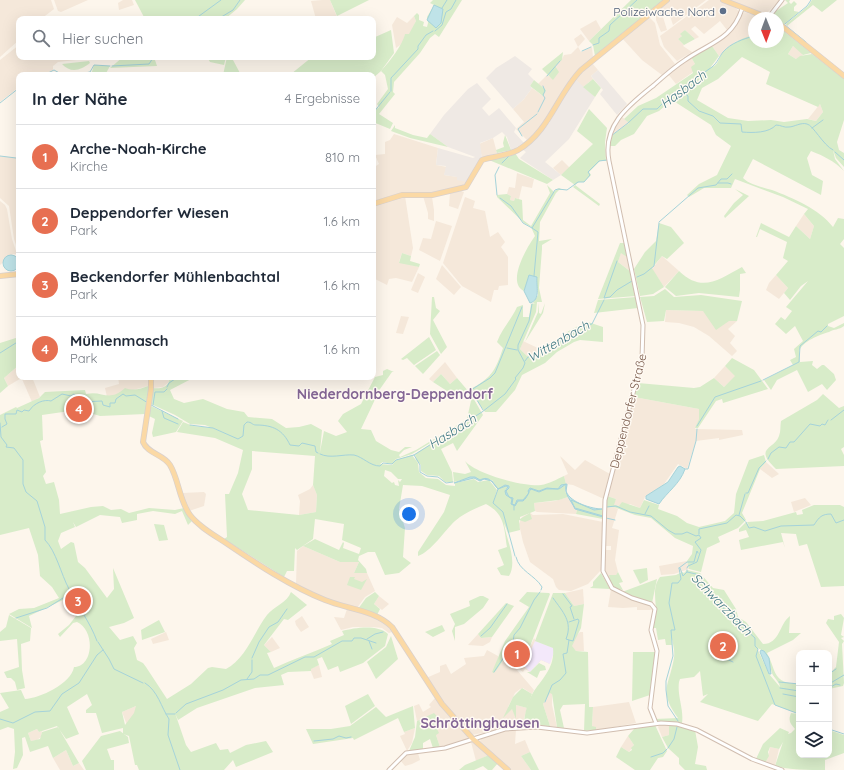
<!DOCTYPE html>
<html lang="de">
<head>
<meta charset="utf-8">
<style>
	:root { --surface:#fff; --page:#f6f6f7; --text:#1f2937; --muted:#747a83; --line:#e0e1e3; --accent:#e76f51 }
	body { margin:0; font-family:Quicksand,sans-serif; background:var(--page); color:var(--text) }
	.controls { position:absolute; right:12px; bottom:12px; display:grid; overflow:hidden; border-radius:8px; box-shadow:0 4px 16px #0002 }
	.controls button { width:36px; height:36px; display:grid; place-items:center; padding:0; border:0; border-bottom:1px solid var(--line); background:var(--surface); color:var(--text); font:20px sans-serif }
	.compass { position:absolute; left:748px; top:12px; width:36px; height:36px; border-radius:50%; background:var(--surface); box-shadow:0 4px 16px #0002; rotate:179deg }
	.you { position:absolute; left:409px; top:514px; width:14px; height:14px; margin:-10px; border:3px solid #fff; border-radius:50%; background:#1a73e8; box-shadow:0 0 0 6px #1a73e833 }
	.badge { display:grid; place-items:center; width:26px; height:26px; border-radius:50%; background:var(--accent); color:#fff; font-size:13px; font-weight:700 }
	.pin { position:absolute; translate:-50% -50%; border:2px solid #fff; box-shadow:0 1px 4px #0006 }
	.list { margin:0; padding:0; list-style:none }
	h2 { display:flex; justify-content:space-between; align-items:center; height:52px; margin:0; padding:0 16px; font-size:17px }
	h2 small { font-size:13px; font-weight:400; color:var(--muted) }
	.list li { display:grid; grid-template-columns:26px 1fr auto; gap:12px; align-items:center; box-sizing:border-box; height:64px; padding:0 16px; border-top:1px solid var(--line) }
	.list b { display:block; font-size:15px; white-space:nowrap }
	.list p { margin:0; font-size:13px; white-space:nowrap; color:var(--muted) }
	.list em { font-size:13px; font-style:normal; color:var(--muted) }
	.icon { flex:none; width:22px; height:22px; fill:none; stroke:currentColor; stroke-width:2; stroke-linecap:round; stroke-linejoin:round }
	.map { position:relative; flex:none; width:844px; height:770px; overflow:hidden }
	.search { position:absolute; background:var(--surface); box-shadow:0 4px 16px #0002; left:16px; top:16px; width:360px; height:44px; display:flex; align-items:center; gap:10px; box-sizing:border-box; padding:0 14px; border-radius:8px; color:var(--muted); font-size:15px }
	.panel { position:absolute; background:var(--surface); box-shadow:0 4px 16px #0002; left:16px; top:72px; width:360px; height:308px; border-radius:8px }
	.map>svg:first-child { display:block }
	.residential { fill:#f5e8da }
	.industrial { fill:#efe9e4 }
	.education { fill:#f3e8fa }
	.green { fill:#d8ecc9; fill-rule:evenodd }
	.water { fill:#bfe3e8; stroke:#a5d3da }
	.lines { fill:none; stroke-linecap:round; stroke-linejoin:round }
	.stream { stroke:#a5d3da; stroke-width:1 }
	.minor-casing { stroke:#d1beb0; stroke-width:5 }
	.major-casing { stroke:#dad1cd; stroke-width:6 }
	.minor { stroke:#fff; stroke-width:3 }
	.major { stroke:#fbd9a5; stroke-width:4.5 }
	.service-dot { fill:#5c6f8a; stroke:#fffaf3; stroke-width:1.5 }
	.labels { text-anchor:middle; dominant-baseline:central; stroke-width:3; stroke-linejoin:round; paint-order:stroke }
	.service-label { font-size:12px; fill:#4e5e75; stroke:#fffaf3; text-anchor:end }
	.street-label { font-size:12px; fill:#7a5c4d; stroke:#fffaf3 }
	.water-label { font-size:13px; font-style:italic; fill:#437c86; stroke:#fffaf3 }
	.quarter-label { font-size:14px; font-weight:bold; fill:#846695; stroke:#fffaf3 }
</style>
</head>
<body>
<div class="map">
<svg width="844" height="770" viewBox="0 0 844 770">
	<rect width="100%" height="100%" fill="#fdf6ec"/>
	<g class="residential">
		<polygon points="0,0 51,0 54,9 41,19 19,19 19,40 0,57"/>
		<polygon points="54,0 88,0 61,12 58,11"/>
		<polygon points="123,0 132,0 134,5 119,10 118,3"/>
		<polygon points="322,0 330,0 337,17 316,19 311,1"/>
		<polygon points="669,0 706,0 673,25 669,13 663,17 667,30 661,32 656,20 656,11"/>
		<polygon points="709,0 720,0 737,9 739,12 736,21 731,28 727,30 720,21 704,34 695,26 691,29 699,37 695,39 685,30 682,36 678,39 684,45 683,46 692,52 677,61 664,47 660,36"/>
		<polygon points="731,0 780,0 765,15 729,2"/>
		<polygon points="744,12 765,18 754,18 754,35 735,42 719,56 712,46 732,31"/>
		<polygon points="647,15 655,23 660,45 675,64 662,75 642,60 621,37"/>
		<polygon points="414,16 416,21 410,34 405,34 403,43 396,48 392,25 397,17 407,23"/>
		<polygon points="596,20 601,29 589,41 580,29"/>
		<polygon points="581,34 585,39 578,47 581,52 592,47 593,58 570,80 549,116 542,126 527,140 516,129 524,122 513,109 524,99 532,88 543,96 546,90 538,84 547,75 553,79 554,66 561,61 564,55 571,54 578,47 574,39"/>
		<polygon points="19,45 19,57 75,57 76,60 58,62 53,66 53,70 43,75 19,75 19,87 0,102 0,60"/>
		<polygon points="793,46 802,53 803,57 796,59 788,54"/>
		<polygon points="691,57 695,64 693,72 676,84 668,74"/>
		<polygon points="592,63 598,70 591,76 593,79 583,87 575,79"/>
		<polygon points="820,104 823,112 816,121 808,119"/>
		<polygon points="621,116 629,123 611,136 612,131"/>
		<polygon points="394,134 438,148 436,165 447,167 444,175 458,177 467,182 464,185 433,193 403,193 373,201 373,168 379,164 375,155 385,154 385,142 390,140"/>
		<polygon points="493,138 497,153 482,158 479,144"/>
		<polygon points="0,156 16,158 19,165 19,254 14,239 9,206 0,198"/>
		<polygon points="562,160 570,168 561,175 553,168"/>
		<polygon points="517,173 534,179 532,188 522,186 519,199 515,198 514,201 510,200 511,196 507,194 509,187 515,188"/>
		<polygon points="461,191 464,192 458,209 449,206 450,193"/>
		<polygon points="405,196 413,248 411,256 402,253 399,262 419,267 412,282 396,278 389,279 387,285 373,278 373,206"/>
		<polygon points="423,196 432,197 434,210 434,221 428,219 428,213"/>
		<polygon points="465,197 475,201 473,208 485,211 490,237 498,232 505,242 501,247 508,257 508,285 499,286 498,290 494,290 491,302 462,286 443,263"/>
		<polygon points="0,201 5,205 7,209 12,239 17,254 13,254 0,265"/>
		<polygon points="804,214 814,226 810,239 796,226"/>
		<polygon points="436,221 452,226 440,261 419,250 423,238 431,239"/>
		<polygon points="621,252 627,257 631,272 618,262"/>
		<polygon points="662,256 679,271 664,287 652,269"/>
		<polygon points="442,265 461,287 454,295 436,279"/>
		<polygon points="418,273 425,277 418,293 411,290"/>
		<polygon points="776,275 788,288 779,299 766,290 769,283"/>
		<polygon points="666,310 703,311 729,321 737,321 728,329 735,336 730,343 737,351 732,356 709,336 694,327 679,323 665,322"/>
		<polygon points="401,316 409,317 403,334 396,333"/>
		<polygon points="523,341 542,350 527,356 520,349"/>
		<polygon points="445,362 457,378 450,384 441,374 433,382 429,379"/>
		<polygon points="19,365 19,377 23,377 8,386 4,378"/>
		<polygon points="725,366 736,376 724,387 714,378"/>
		<polygon points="26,377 32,377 40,397 32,402 22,379"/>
		<polygon points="118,377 148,377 148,386 107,397 105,388 119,384"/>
		<polygon points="152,377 168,377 169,382 163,387 153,388"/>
		<polygon points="634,397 699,409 699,419 695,429 742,430 743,435 719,440 719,438 696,441 687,469 678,464 664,484 645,497 640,508 630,504 619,506 613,505 616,499 607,496"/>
		<polygon points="560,456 575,470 585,460 610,474 604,499 573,485 566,484 564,476 568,474"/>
		<polygon points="766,462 779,474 772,478 760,469"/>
		<polygon points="313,485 317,495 316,512 299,515 300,501 298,495 310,489"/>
		<polygon points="204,492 206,494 204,506 189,511 182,493"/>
		<polygon points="568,497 577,510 576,514 537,512 535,511 534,503 555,501"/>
		<polygon points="805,498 811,505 794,512 791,502"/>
		<polygon points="614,507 618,509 612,528 619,530 615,560 618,572 616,575 607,580 603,571 604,550 611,550 611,546 604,546 606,508"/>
		<polygon points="530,513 533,515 563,514 603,522 601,570 588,584 571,591 559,590 556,587 553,579 530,562 523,542 519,524 522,517"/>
		<polygon points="303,546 340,562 359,562 354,573 367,573 375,591 365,597 357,608 324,598 296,584 297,551"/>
		<polygon points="687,561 689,569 674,574 661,575 659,566"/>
		<polygon points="583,589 584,604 574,606 565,593"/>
		<polygon points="611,589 650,605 654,610 637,610 637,607 623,608 608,607"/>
		<polygon points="379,596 389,604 382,610 374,604"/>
		<polygon points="347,609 376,617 388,624 392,632 389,633 382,628 373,627 353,627 341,630 334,617 344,618"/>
		<polygon points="302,616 309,627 301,632 296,625 295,621"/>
		<polygon points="166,632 169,640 153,644 151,639"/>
		<polygon points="580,632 583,632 584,651 576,651 571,646 576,636"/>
		<polygon points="478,634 481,638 492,637 490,642 483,646 468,645"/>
		<polygon points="272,637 280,648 271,652 264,645"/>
		<polygon points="534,638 550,664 541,660 530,672 525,669 523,672 519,669 517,670 534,690 532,694 523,688 520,689 515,693 508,707 512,708 516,718 516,705 527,708 522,725 472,735 444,704 426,678 440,672 440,666 446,664 451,674 466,664 464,658 484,656 487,650 498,656 498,661 492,672 504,660 506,654 515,649 517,643 529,649"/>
		<polygon points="319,665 322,677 314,679 310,669"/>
		<polygon points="549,693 552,693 552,705 557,727 550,726 543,704"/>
		<polygon points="435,698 468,736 467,740 440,747 436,735 436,729 443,722 423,718 417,721 414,706 419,704 423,712 431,707 429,705"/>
		<polygon points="629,702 636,723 598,730 596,730 592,726 593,707"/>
		<polygon points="136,706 137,712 127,725 122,712"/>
		<polygon points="660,724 669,724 669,735 662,737 658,727"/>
		<polygon points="415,728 412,743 407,751 400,736 405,734 404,732"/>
		<polygon points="37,729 39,732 42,731 41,737 37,740 31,741 28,733"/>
		<polygon points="516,729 515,744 525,740 530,752 521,756 531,770 510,770 480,742 481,737"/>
		<polygon points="628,736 634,745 629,752 621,747"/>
		<polygon points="471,742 474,742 489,755 476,761"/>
		<polygon points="770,747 779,749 775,766 765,763 768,757"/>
		<polygon points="66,750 73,766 79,763 84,770 60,770 53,758"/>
		<polygon points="418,753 420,760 412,764 405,766 400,760 408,754"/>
	</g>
	<g class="industrial">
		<polygon points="515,56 532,69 528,74 534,80 530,86 532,88 524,99 513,109 486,78 496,68"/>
		<polygon points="598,70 627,104 617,115 600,94 603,90 591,76"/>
		<polygon points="575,79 595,97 569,139 545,162 561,175 553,180 520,158 526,152 522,149 549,123"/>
		<polygon points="477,83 491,99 482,108 489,116 499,108 516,128 514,132 524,143 511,150 507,137 502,132 493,138 480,143 482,158 475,166 467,182 457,180 457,177 444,175 446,166 436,165 438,148 473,158 475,157 448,147 430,134 444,115 468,89"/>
	</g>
	<polygon class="education" points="535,641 554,648 554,652 550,664 541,660 530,672 522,664 530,652"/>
	<g class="green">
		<polygon points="135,0 245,0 237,9 225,19 145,19"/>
		<polygon points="330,0 369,0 337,16"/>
		<path d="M433 0H462L439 37 435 34 430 38 420 53 394 82 393 92 395 94 379 114 393 123 390 129 373 122V112L379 107 377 104 388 89 385 75 381 71C390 61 402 46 405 34H409L416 21 414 16 417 13 419 15V20L424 22 423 26 427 27 428 23 427 17 434 5 430 3Z"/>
		<polygon points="631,0 664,0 595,56 593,45 589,41"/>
		<polygon points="785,0 790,0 789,2 791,4 794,1 797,4 794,7 794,11 799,12 784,25 778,21 778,18 773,18 772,16 774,10 776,11 788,3"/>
		<polygon points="812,0 837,0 822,12 813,5 787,26 786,24 808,6"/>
		<path d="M781 29 811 53 803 55 793 46 788 54 796 59 800 56 812 54 844 79V120L837 142 839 150 844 153V167L836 158 833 150 835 159 844 171C834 161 824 156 811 151L807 158 812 175 823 181 821 195 753 159 743 178C750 185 762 187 772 190 793 198 819 209 833 227L838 218 844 219V239L840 244 844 248V316L828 324V326L834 328 844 323V326C839 330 834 329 829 332 819 335 803 341 799 351L800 362 813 361 812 365 817 369 822 365H824L834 374 836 380 827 390 822 384 808 392 797 370 777 380 771 390 764 380 793 365 790 360 796 357 794 349 803 341 795 326 786 334 775 324 781 317 785 320 792 311 786 307 808 281 801 286 790 300 784 293 788 288 776 275 788 261 783 258 787 242 760 229 757 237H756L761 223 789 237 796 226 810 239 814 226 804 214 808 209 783 197 735 179 731 188H704L689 197 687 195 699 184 717 175 731 146 716 135 711 125 672 100 659 111 647 116 634 134 621 140 615 146H610L611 136 629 123 624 119 638 106 656 98 693 73 691 67 695 64 691 57 712 46 719 56 710 68C719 65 718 59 723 52 733 42 742 38 754 35V42H778V30ZM742 57 770 72 766 84 818 107 820 104 823 112 816 121 807 119 784 122 771 120 748 121 728 118 697 100 702 88 718 79Z"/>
		<polygon points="391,30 394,53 381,71 373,78 373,75 291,74 312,57 373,57 373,38"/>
		<polygon points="685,30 695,39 684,45 678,39 682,36 680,34"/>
		<polygon points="563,52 562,60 555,66 559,72 553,80 542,69"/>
		<polygon points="123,57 154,57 157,66 110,68"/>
		<polygon points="207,57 226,57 224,65 210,62"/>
		<polygon points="227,57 238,57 233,60 241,75 223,75"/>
		<path d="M89 61 90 63C81 70 71 74 62 64Z"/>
		<polygon points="94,65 110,66 105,75 91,75"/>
		<polygon points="593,79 601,88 595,97 583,87"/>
		<polygon points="534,80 546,90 543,96 530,86"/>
		<polygon points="589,109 607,128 605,142 606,161 600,161 589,172 591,175 584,182 579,182 575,185 600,204 599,206 573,187 575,185 561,175 593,144 577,131"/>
		<polygon points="395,125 395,128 413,135 427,138 430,134 448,147 410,138 391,131"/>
		<polygon points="505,135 511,150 497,153 496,150 504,147 503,143"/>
		<polygon points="515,153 519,159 553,180 547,184 489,160"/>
		<path d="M547 185 554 192 559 188 563 190H559L556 193 540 222 539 241 552 239 542 245V249L539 288 542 302H537L536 312 520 349 527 356C549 349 565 329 588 322L603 327V342L580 340 574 342 557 352 545 363 522 375 515 390 496 412H485L469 390C491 378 495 372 503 348L497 342C502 329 511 320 517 307L523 305V317H529L531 304 536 303H533L538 295 536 277 529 275 524 291C506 283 527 247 535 236L531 227 524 223 497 197V195L507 194 511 196 510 200 514 201 515 198 522 200 523 220 531 226 550 193Z"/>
		<polygon points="735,189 749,196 725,218 724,216 734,203 743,195"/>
		<polygon points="659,223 671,227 684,243 667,259 662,256 652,268 664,287 653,294 640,296 634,269 645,252 656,241"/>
		<polygon points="620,243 624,243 627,257 621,253 618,262 631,272 636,296 598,299"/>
		<polygon points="402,253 411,256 410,261 420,264 419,267 399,263"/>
		<path d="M742 267 746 273 740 274V290L739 297 699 293 676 296 665 287 679 271C702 293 718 280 742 267Z"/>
		<polygon points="665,289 674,297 701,295 742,301 737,321 729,321 716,330 703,311 666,310 664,321 647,322 640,297 654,296"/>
		<polygon points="432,297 434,297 436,308 440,311 433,320 447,347 441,354 430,334"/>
		<polygon points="636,297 638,308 594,313 598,300"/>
		<polygon points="539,303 539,313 541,314 545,303 543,313 525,342 538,312"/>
		<polygon points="19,337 19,365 4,378 8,386 0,393 0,343"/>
		<polygon points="429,337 436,350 414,365 407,358 403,360 401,359"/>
		<polygon points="437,351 440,355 423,374 415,366"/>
		<polygon points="732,358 754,370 768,389 723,403 722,399 716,401 698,428 695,428 699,419 699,409 634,397 638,383 694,388 700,387 714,378 724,387 735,376 725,366"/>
		<path d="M387 369 394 372H392L380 389 361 429 371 430 376 441 391 450 399 452 405 447H412L404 450 399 455 400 457 416 450 467 419 472 396 483 415 457 451 453 443 441 449 452 472 453 482H445L439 476 427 475 421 471V465L416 460 415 454 480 413 412 454 396 459 392 464 383 462 380 464 392 465 396 460 412 455 418 463 419 472 426 478 438 479 446 485 455 486V483L474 479 478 482 489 480 497 490 493 503 498 489 505 486 508 487 505 490 509 497 506 491 509 487 505 485 498 489 492 480 483 479 480 480 474 477 454 482 453 472 465 474 471 472 465 461C476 474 524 487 541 485 549 484 557 479 564 476L566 484 557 489 566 484 565 491 568 497 559 500 534 503 535 511 520 517V519L530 513 532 519 525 522 519 520 520 530 508 533 504 523C506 539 518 561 509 576L501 575 497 568 504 565 498 550 507 547C504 528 505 514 486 504 474 509 464 513 455 521 445 530 431 552 418 556V552L444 512 450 495 422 486 403 485 399 509 405 528 403 557 411 563 399 573 385 575 375 552H368L359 556 358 560 366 569 367 573H354L359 562H340L303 546 315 539 339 550 343 542 344 543 343 548 359 554 361 548 342 540 344 524 315 519 313 539 297 550 295 548 294 571H287L284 577 224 539 227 537 225 494H229L238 473 243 450 215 438 177 432 183 422 193 426 213 428 237 438 205 425 190 424 175 415 151 404 153 388C159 389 167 388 169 381L168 377H195L170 390 174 399 184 403 203 399 227 409 244 412 248 417 272 419 286 428 299 427 311 424 322 430 320 452 324 431 336 436 347 432 338 421 343 414 361 404 375 377 383 375V371ZM252 451 315 456 313 485 317 495 316 512 299 515 248 510 242 494 252 469ZM385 470 391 472 398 479H402L400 482 398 480 399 486 395 485 394 482 392 483 384 476Z"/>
		<polygon points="441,374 450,384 457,378 469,392 461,400 433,382"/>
		<path d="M148 377H149L150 385 145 414 100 416 83 411H70L42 415 43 440 40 441 46 472 43 476 46 484 54 482 59 500 60 514 91 507 103 506 111 510 121 509 129 513 149 508 175 510 184 508 192 521 188 525 182 511 175 514 153 511 137 514V520L122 523 120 517 100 515 76 527 73 522 75 527 61 533 58 541 61 549 71 542 74 543 78 562 85 568 107 598 114 589 113 568 134 618 124 623 109 627 120 640 133 636 137 643 134 648 137 660 143 663 146 667 167 699 191 684 208 668 212 667 226 669C246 659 254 632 267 615 274 606 287 603 291 592L307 605 288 620 284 619 264 645 271 652 267 653 274 668C293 659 312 653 332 644L330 641 344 635 342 631C355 628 377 624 388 634L385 646 363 663 340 672 338 666 328 670 322 657 317 659 319 665 311 669V671L288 672 281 675 284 685 255 688 197 708 178 720 175 713 186 745 191 752 216 743 220 750 228 749 230 753 246 745 266 741 273 752 236 767 233 760 224 770H139L137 765H135L129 736 123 734V728L102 733 96 713H86V710L92 705 87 694 67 707 79 734 66 739 57 726 39 732 37 729 28 733 31 741 40 739 42 732 58 727 79 763 73 766 66 750 53 758 48 746 30 752 25 737 22 738 23 755 17 768 13 769 15 752 14 729 8 727 0 730V712L9 708 0 693 21 690 25 699C40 698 71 684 74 667 93 667 96 631 77 622L73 623 60 637 58 634 69 625 76 616 63 600 29 616 32 628 9 614 19 609 34 608 59 598 52 587 40 576 38 555 29 528 0 535V415L16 407 17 408 39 398 45 392 85 390 86 394C103 390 108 403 125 388 133 391 141 389 148 386ZM136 706 134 713 125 725 122 712Z"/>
		<path d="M823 394 839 408 844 406V447L841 449 844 455V466L776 469C753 447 774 450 779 436 781 431 780 426 781 421L817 400Z"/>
		<polygon points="151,406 183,421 176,432 153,437 152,433 155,419 149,416"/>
		<polygon points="764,455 766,462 760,469 742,513 746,520 738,528 718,537 720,542 707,548 701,572 689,569 687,561 692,554 693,546 675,538 651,518 635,515 614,507 605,508 607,496 616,499 614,505 619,506 622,502 640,508 644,500 659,505 658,509 677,516 687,523 699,527 725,521 734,513 736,494 749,460"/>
		<polygon points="570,499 594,510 602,509 603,519 576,514 577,510"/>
		<polygon points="814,505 840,505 844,507 844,586 821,587 807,544 799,546 796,534 781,533 785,548 783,542 741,550 739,540 749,537 746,530 739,532 739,529 746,522 750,528 747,522 763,521 796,512 797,515 803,514 802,510"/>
		<polygon points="154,524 164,525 168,540 159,541"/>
		<polygon points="647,568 648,580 640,584 633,570"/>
		<path d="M687 570 700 573 713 588 724 590 736 609 738 617 746 622 763 644C780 644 779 624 790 616L789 633H801L793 640 767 653C777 672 772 683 799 684V711L796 713 772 704 758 721 700 702 708 694 703 696 700 671 694 677 680 679 679 682C677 696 684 709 682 723L656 721 655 719 678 718C658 690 669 687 674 658 675 650 673 643 671 636L672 645H666L665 639 658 640 656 628H652C653 623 656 617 656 612 656 600 652 587 660 577L676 575 682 572 684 573ZM757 648 764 651C767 658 770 665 772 673 773 677 779 681 780 687L769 674Z"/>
		<polygon points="618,572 623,582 619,583 623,590 612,588 607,580 610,579 609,575 616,575"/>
		<polygon points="601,573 610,589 590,588 593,586 593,582"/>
		<polygon points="350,577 355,577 354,579 362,582 367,579 361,590 347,585"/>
		<polygon points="657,579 652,603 622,592"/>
		<polygon points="375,592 379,596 374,604 380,609 377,615 358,609 366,598"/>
		<path d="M527 592 549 593 550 594 529 649 517 643C515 650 509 650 506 656 502 662 499 667 494 673L492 672 505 641 529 607 519 601Z"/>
		<path d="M553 593H565L574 606 584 604 581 628 572 646 576 651 588 652 589 707H593L592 726 596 727V730L584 731 585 704 563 705 560 710 564 728 557 727 552 694 550 693 543 704 550 726 524 725C524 715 528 700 534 691 544 677 555 666 553 648L535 641Z"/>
		<polygon points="480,596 483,596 489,599 483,608 464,624 455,627 455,641 452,631 455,624 450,614 470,606 469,601"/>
		<polygon points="506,603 514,606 492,637 481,638 478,634"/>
		<polygon points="841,614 844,618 841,635 844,637 841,638 844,641 842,644 844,683 843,686 829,689 829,674 836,667 839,642 826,623 828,619 834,620 834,616"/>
		<polygon points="9,615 31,628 30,641 21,644 22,670 25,688 17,690 15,682 11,678 7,678 4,672 19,667 17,639 0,641 0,632 6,627"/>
		<polygon points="159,620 165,632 142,640 141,630"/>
		<polygon points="442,625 445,631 433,637 425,632"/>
		<polygon points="391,636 398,659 376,679 367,662 386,647"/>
		<polygon points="633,652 656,652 650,695 632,701"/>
		<polygon points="539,663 545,666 546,670 540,671 537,678 527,672 530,672"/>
		<polygon points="522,688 532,694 527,708 516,705 516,719 512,709 503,718 513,697"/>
		<polygon points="368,694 375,706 351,724 345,706"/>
		<polygon points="413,706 415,728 404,732 398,718 354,740 353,738 313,744 306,729 331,729 350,726 376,707 386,717"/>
		<polygon points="434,713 443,723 437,729 439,733 436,735 440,747 433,748 430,739 423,743 423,749 409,751 415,737 417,721"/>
		<path d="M791 713 799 714V755H829V730L844 735V753L825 760V770C810 770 788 770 775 766L783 742 779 749 770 747 768 752 769 756 765 763 756 759 763 744 780 728 789 732 788 734 791 733 795 729C790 723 788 721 791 713Z"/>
		<polygon points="669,724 695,730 698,747 695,764 706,766 707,770 685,770 679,764 679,758 668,748 662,737 669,735"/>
		<polygon points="655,725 667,751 663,757 658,758 650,770 635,770 616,757 621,747 629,752 632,750 631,748 634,745 628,736 634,729"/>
		<polygon points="120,731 128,737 129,743 107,749 111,760 114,760 114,770 86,770 82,761 101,736"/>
		<polygon points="530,752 539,770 531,770 521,756"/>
		<polygon points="489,755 498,763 492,770 488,770 483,766 474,770 459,770 465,765"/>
	</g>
	<g class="water">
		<polygon points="434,5 443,9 441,23 436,28 427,20"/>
		<circle cx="11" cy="263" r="8"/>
		<path d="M529 275 537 277C536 286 541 300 530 303L524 291Z"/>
		<path d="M680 466 685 469C680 484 667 492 659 504L646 499V496L668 482 678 467Z"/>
		<path d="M470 477H475L480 480C490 475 492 483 498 489L505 485 509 486V488L506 491 509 497 513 498 512 504 515 505 517 500H523L529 493 528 491 530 488 539 491 547 488 558 489 561 485 567 484V485L566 491C570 503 593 509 602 509L594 510 571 500 575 508 603 516V517L575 509C571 500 564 495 566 484L559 489H546L539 492 531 489C528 492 528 497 523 501H518L515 506 511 504 512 499 506 495 505 491 508 487 506 486 498 489 492 481 484 479 480 481 474 478 454 483Z"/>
		<polygon points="761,650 764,651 769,658 771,674 769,674 760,652"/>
	</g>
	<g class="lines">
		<g class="stream">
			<polyline points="442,8 447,0"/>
			<polyline points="195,19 221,0"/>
			<polyline points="218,19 233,10 240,0"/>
			<polyline points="785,24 807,6 811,0"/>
			<polyline points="785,25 806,42"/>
			<polyline points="778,29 781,27"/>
			<polyline points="435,31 442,25 446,12 451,9 456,0"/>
			<polyline points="593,45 599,43 599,38 609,31 610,25 637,0"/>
			<polyline points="582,51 591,47"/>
			<polyline points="112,66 149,64 153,58"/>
			<polyline points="44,75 54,70 63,75"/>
			<polyline points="74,75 90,72 94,65 110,66"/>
			<polyline points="547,76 560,61"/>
			<path d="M681 90 688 96V101L699 111 713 116 720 123 741 124 742 132C753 133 769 133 776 125 781 125 784 128 789 127 794 127 801 122 807 124 813 125 823 145 833 150"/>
			<polyline points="391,91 391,78 418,49 418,46 426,35 433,31"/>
			<polyline points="0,103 19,88"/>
			<polyline points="538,112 545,98 543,95 545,91 543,86"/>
			<polyline points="373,113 390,92"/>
			<polyline points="812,128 823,120"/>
			<polyline points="522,136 518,129 537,114"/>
			<path d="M611 136 628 123 643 109H657L669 97 712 67C718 62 719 57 723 52 731 43 743 39 754 36"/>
			<polyline points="835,152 844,160"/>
			<polyline points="0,156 16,158"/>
			<polyline points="18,158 19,157"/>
			<polyline points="502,163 509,156"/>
			<polyline points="718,183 728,183 731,184"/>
			<polyline points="497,195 495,175 499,167"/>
			<polyline points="500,198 511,206 523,223 532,228"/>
			<polyline points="659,222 698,188 716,185 721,179 727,179 732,174"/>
			<polyline points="617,261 604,298 610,297 617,290 632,281"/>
			<polyline points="534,276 538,232 532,228 555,190 558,189 567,190 578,182 584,182 590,175 588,172 599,161 607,160"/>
			<polyline points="637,277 644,274 654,266 659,223"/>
			<polyline points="507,348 517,350"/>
			<polyline points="0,353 19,341"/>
			<polyline points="525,361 528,357 542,353 546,347 556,344 585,325 592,324 604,300"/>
			<polyline points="763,380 799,362 800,346 818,331 821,332 827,326"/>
			<polyline points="167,387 169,383 178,377"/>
			<polyline points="151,405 178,419"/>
			<polyline points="153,405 155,392 164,392 167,389"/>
			<polyline points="483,410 471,390 490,378 495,373 522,307"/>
			<polyline points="162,411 164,418 178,424"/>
			<polyline points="831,420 844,410"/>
			<path d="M0 423 1 437 7 445 6 447 14 448 23 460V484L26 492 37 501 45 527V540C56 551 61 574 69 589 78 607 90 622 97 641"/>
			<path d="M190 425 213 428 238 439 243 436 244 425 247 422C252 422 252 425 256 425 273 425 283 430 290 445L299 446 302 443 315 446 316 452 318 453"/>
			<polyline points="697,426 715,397 761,381"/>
			<path d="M2 427 7 424 5 419V414H16L17 410 22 412 24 410 29 411C34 403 44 399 51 401L62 394 71 396 74 394 82 402 102 401 103 405 110 407V403H115L116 399 123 394 126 396 135 395 148 403"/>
			<path d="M320 454C330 459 343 454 354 455 363 457 370 466 380 466L383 463 392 464 396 460 414 455 482 412 505 394 516 379 515 378 523 368 525 363 518 350V345L529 321 532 304"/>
			<polyline points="414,455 420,465 420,472 427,476 438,477 446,483 453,482"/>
			<polyline points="768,459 771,453 779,447 786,448 790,442 794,442 810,424 820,426 822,424 825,425 828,420"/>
			<polyline points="685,469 688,469 696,441 697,429"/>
			<polyline points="498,489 493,503 503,512 515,556"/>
			<polyline points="746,493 748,493 759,468 766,461"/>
			<polyline points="514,506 514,510"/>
			<polyline points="606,507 616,506 630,512 651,516 668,530 675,534 682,534 687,532 696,536 699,535 701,538 695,542 701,550 697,562 688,566 687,568"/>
			<polyline points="645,514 649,506"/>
			<polyline points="739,515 745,494"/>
			<polyline points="606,518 615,520"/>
			<path d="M746 522 749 528 754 527 765 531 781 526 814 525C819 517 822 514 831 514L836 523 844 520"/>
			<polyline points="699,534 699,529 727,523 736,515 740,516 745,521"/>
			<path d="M516 557C519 571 535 575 542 587L541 590"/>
			<polyline points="679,568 687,562 694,562 697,551 698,553"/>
			<polyline points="680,568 683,576 687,572"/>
			<polyline points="687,570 687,572 696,574 715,598 720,601 725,611 730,612 736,621 743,623 744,628 755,638 755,646 758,649 756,656 775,705 799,714"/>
			<polyline points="563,594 572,606 570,607 574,619"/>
			<polyline points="16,618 47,608 71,593"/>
			<polyline points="481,636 490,628 507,604"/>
			<polyline points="367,639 375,634 383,632"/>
			<polyline points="569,640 573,641 579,621 578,619 569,622"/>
			<polyline points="369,641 372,649"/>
			<polyline points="98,642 109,659 114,669 143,683"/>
			<polyline points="713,653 733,662"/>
			<polyline points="252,658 259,642 269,627 278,622 287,609"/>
			<polyline points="494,672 506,654 513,642 514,635 520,628 534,600 540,592"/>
			<polyline points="829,674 836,669"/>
			<polyline points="247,679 252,672 252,660"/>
			<polyline points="779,682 799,684"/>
			<path d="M145 683C158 691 161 707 169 719L168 735 180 770"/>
			<polyline points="829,684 844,675"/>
			<polyline points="780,688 799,691"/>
			<polyline points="829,688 836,684 840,685"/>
			<polyline points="783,694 799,697"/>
			<path d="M545 702 552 685 560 680 566 673 563 654 567 653 569 640 566 639C573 622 563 612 553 598"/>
			<polyline points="176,713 186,704 223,690 241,680 254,679 260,675 268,675 305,657 314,657 342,641 352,641 354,638 361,638 376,643"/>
			<polyline points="166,714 175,714"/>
			<polyline points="0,719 13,723 35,712 50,711 62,694 79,683 97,655 103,650"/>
			<polyline points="678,721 668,706 666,690 666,681 673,656 671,630 675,630 669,603 672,583 678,583 681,579 679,568"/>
			<polyline points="829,729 844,734"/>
			<polyline points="314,741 333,739 339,736 346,738 351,737"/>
			<polyline points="668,748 674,739 677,727"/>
			<polyline points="651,757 663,753 667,749"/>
		</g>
		<defs>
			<g id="minor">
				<polyline points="768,18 782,0"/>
				<path d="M656 723 650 708 657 651 651 630 655 609 651 604 632 598 612 588 603 571 605 500 642 359 643 325 609 161C602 125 629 105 654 85 664 76 674 67 685 60 709 43 732 40 742 9"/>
				<polyline points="389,770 406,753 445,748 505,729 537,727 587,733 661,723 677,724 697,730 752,759 782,770"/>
			</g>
			<g id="major">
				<polyline points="723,0 769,18"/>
				<polyline points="778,23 844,76"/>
				<path d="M373 204 402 195H432L466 187 482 160C494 156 507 156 518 150 549 132 557 95 581 70L667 0"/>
				<polyline points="0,276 19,274"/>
				<path d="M151 377V389L143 442C148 454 163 454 170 465 179 480 179 500 190 515 199 527 214 535 226 543 257 564 290 586 325 600 347 609 375 610 392 627L442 704 473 739 508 770"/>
			</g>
		</defs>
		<use href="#minor" class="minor-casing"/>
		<use href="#major" class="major-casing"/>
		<use href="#minor" class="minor"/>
		<use href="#major" class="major"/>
	</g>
	<circle class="service-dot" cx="723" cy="11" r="4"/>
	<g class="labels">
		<g class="service-label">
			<text x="715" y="11">Polizeiwache Nord</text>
		</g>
		<g class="street-label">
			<text transform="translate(628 411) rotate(-76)">Deppendorfer Straße</text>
		</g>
		<g class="water-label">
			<text transform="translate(683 89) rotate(-37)">Hasbach</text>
			<text transform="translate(558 341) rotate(-30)">Wittenbach</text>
			<text transform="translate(452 431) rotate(-32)">Hasbach</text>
			<text transform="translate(722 604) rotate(46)">Schwarzbach</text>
		</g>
		<g class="quarter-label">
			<text x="395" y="394">Niederdornberg-Deppendorf</text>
			<text x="480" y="723">Schröttinghausen</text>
		</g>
	</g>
</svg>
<div class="controls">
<button>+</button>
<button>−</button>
<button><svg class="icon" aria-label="layers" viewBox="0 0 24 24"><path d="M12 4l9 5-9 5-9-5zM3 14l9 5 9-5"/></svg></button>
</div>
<svg class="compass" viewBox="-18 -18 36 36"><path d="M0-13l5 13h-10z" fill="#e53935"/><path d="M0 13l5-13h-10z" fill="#747a83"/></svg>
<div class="you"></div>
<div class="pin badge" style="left:517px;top:654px">1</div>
<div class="pin badge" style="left:723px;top:646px">2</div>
<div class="pin badge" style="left:78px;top:601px">3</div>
<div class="pin badge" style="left:79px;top:409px">4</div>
<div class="search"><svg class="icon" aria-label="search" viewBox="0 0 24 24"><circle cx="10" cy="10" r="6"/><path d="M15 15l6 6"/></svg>Hier suchen</div>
<section class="panel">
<h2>In der Nähe<small>4 Ergebnisse</small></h2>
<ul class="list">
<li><span class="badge">1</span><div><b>Arche-Noah-Kirche</b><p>Kirche</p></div><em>810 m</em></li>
<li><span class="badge">2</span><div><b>Deppendorfer Wiesen</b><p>Park</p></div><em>1.6 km</em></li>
<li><span class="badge">3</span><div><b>Beckendorfer Mühlenbachtal</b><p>Park</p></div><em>1.6 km</em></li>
<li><span class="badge">4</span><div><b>Mühlenmasch</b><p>Park</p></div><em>1.6 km</em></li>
</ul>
</section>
</div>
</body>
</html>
